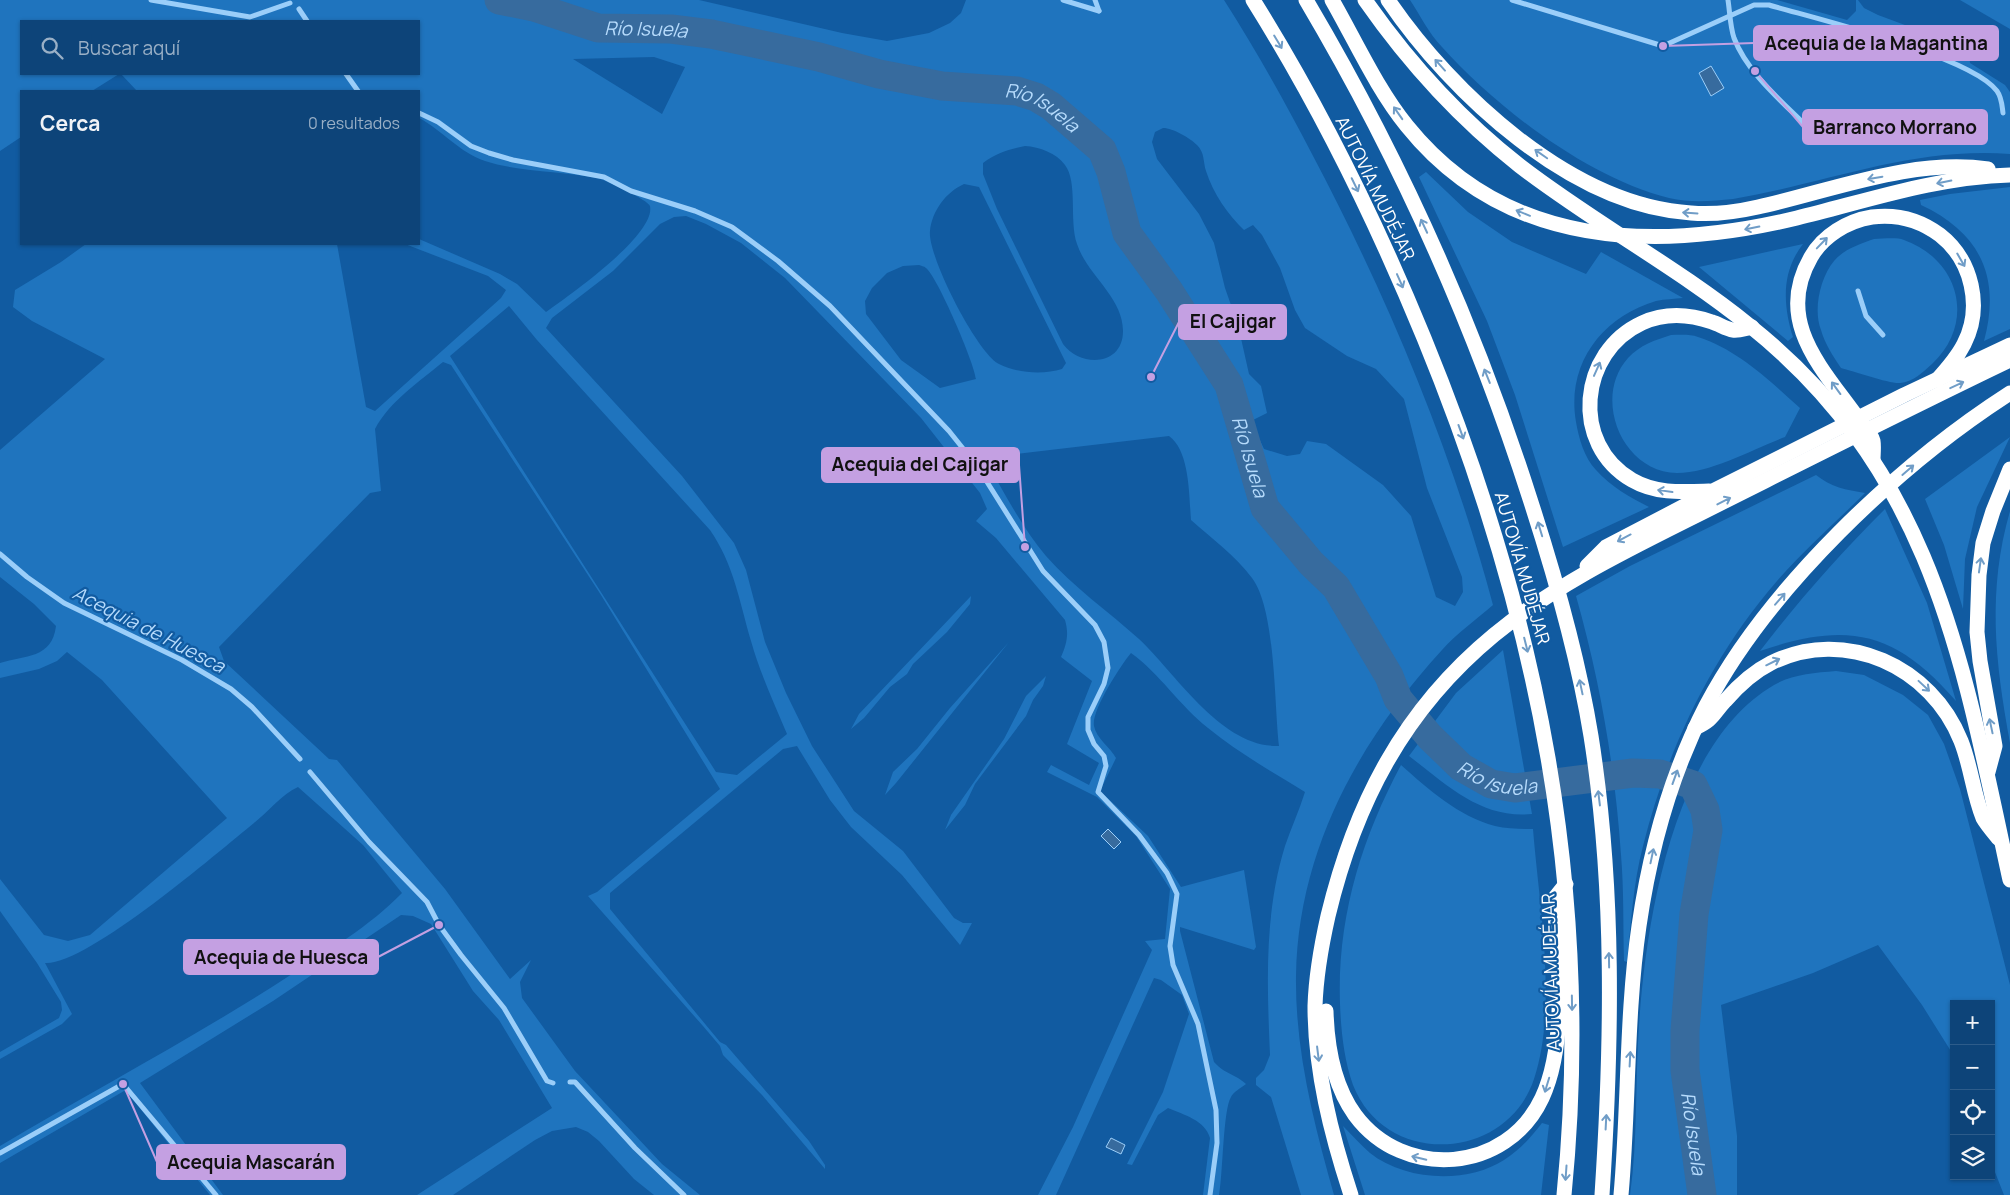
<!DOCTYPE html>
<html lang="es">
<head>
<meta charset="utf-8">
<style>
	:root { --surface:#0d4479; --page:#164b7e; --text:#f1f3f6; --muted:#9ab0c6; --line:#2d5c8a }
	body { margin:0; font-family:Manrope,sans-serif; background:var(--page); color:var(--text) }
	.controls { position:absolute; right:15px; bottom:15px; display:grid; overflow:hidden; border-radius:0px; box-shadow:0 1px 4px #0004 }
	.controls button { width:45px; height:45px; display:grid; place-items:center; padding:0; border:0; border-bottom:1px solid var(--line); background:var(--surface); color:var(--text); font:25px sans-serif }
	.list { margin:0; padding:0; list-style:none }
	h2 { display:flex; justify-content:space-between; align-items:center; height:65px; margin:0; padding:0 20px; font-size:21px }
	h2 small { font-size:16px; font-weight:400; color:var(--muted) }
	.icon { flex:none; width:28px; height:28px; fill:none; stroke:currentColor; stroke-width:2; stroke-linecap:round; stroke-linejoin:round }
	.map { position:relative; flex:none; width:2010px; height:1195px; overflow:hidden }
	.search { position:absolute; background:var(--surface); box-shadow:0 1px 4px #0004; left:20px; top:20px; width:400px; height:55px; display:flex; align-items:center; gap:12px; box-sizing:border-box; padding:0 18px; border-radius:0px; color:var(--muted); font-size:19px }
	.panel { position:absolute; background:var(--surface); box-shadow:0 1px 4px #0004; left:20px; top:90px; width:400px; height:155px; border-radius:0px }
	.map>svg:first-child { display:block }
	.green { fill:#1f74be; fill-rule:evenodd }
	.water { fill:#376b9e; stroke:#9bcef9 }
	.lines { fill:none; stroke-linecap:round; stroke-linejoin:round }
	.stream { stroke:#9bcef9; stroke-width:5 }
	.river { stroke:#376b9e; stroke-width:29 }
	.highway { stroke:#fff; stroke-width:15 }
	.oneway { stroke:#709dc7 }
	.labels { text-anchor:middle; dominant-baseline:central; stroke-width:4.5; stroke-linejoin:round; paint-order:stroke }
	.street-label { font-size:18px; fill:#fff; stroke:#115ba1 }
	.water-label { font-size:19px; font-style:italic; fill:#b6dbfc; stroke:#115ba1 }
	.leader { fill:none; stroke:#c4a0e2; stroke-width:2 }
	.callout-dot { fill:#c4a0e2; stroke:#115ba1; stroke-width:2 }
	.callout { fill:#c4a0e2; stroke:#c4a0e2; stroke-width:2 }
	.callout-label { font-size:19px; text-anchor:middle; font-weight:bold; fill:#111 }
</style>
</head>
<body>
<div class="map">
<svg width="2010" height="1195" viewBox="0 0 2010 1195">
	<rect width="100%" height="100%" fill="#115ba1"/>
	<g class="green">
		<path d="M0 0H699L842 33 887 41 929 33 950 23 961 13 966 0H1224C1256 50 1285 102 1312 154 1388 298 1451 448 1493 605 1477 619 1457 633 1442 650 1359 741 1298 850 1296 976 1295 1051 1314 1124 1334 1195H1301L1271 1097 1256 1085V1078L1264 1070 1270 1055C1267 985 1264 914 1285 846 1291 828 1299 811 1305 792 1272 772 1239 753 1208 728 1180 706 1160 674 1131 653 1121 665 1091 711 1094 726 1096 738 1110 747 1116 758L1100 791 1148 836 1181 887 1244 870 1256 947 1254 950 1180 927V931L1214 1062C1226 1075 1234 1073 1246 1084 1241 1088 1233 1092 1231 1097 1223 1110 1223 1174 1219 1195H1203L1210 1138C1205 1120 1184 1115 1168 1108L1158 1115 1132 1165 1127 1164 1163 1092 1189 1014 1182 995 1161 980 1154 978 1056 1195H1038L1073 1127 1152 950 1145 941 1165 939 1170 889 1136 836 1097 797 1047 772 1051 765 1089 785 1099 763 1067 744 1092 681 1061 657C1067 643 1069 634 1065 620L996 538 976 521 987 509 980 493 921 418 785 278 741 243 706 224 686 216 674 217 660 224 613 271 552 318 546 328 682 476 734 543 746 570 765 642 786 693 812 746 854 811 903 851 954 918 963 923H972L960 945 902 875 851 827 830 800 797 746 783 749 610 893V909L720 1042 726 1045 809 1141 825 1165V1169L762 1095 723 1055 720 1046 703 1026 588 896 597 892 720 789 601 595 451 365 443 362C420 381 389 402 375 429L381 491 370 493 219 647 224 661 329 759 337 760 445 889 510 979 531 960 520 982 522 998 575 1071 662 1164 700 1195H654L634 1179 599 1141 588 1132 576 1127 552 1131 535 1140 453 1195H417L552 1108 499 1020 473 991 431 924 413 916 401 915 273 1001 140 1083 223 1195H210L130 1096 124 1091 0 1163V1146C96 1089 195 1037 289 976 328 951 370 926 402 893L363 845 298 787C281 795 269 811 254 823 217 853 86 966 45 963L72 1014 62 1024 0 1059V1052L59 1018 62 1010 61 1002 37 963 0 911V879L44 935 68 941 90 935 227 818 102 680 67 652 57 661 39 669 0 678V663C25 655 52 659 56 626L34 604 0 577V450L105 359 32 321 13 307 15 290 61 262 86 244H337L366 407 375 411 501 298 506 290 488 276 405 244H419V239L500 274 517 284 546 312C567 297 656 235 650 206 648 200 606 180 597 178 562 171 519 172 485 161 460 153 442 130 419 118V91H137L121 74H419V21H21V74H119L92 91H21V137L0 151ZM654 57 685 67 662 114 573 59ZM1163 128C1173 128 1190 138 1197 145 1205 153 1203 162 1206 171 1213 193 1228 215 1244 230L1253 225 1262 235 1280 268 1295 310 1305 328 1347 356 1376 369 1404 399 1427 488 1462 577 1463 592 1455 606 1436 597 1411 516 1383 485 1326 444 1307 441 1300 454 1287 456 1264 449 1251 421 1267 413 1261 386 1249 374 1238 325 1225 288 1214 243 1199 214 1157 159 1152 142 1155 132ZM1025 146C1040 147 1056 153 1065 165 1078 182 1069 221 1077 244 1087 275 1123 297 1123 331 1123 366 1081 368 1063 344L997 209 983 174V163C996 153 1009 149 1025 146ZM964 184 979 187 1066 363 1062 369C1043 375 1016 373 999 364 977 353 927 255 930 231 932 211 946 192 964 184ZM919 265C921 266 924 266 926 268 937 276 975 364 976 379L940 388 901 360 866 314 865 301 872 288 887 273 903 266ZM509 306 537 340 710 530C734 565 739 600 751 641 760 673 774 703 787 734L737 775 716 772 450 356ZM1169 436C1190 451 1189 496 1191 520 1211 538 1236 556 1252 578 1276 610 1274 704 1279 746 1222 748 1177 675 1139 639 1109 612 1072 586 1046 556 1023 529 1005 494 987 463L991 457Z"/>
		<path d="M1410 0H1777L1847 20 1856 11V0H1858L1864 8 1878 15 1975 51 1969 55 1970 63 2005 85 2010 92V154C1910 147 1829 183 1733 199 1712 201 1691 203 1669 198 1588 178 1498 109 1442 47 1429 34 1420 15 1410 0Z"/>
		<polygon points="1960,0 2010,0 2010,29"/>
		<path d="M1426 172 1468 212 1512 242 1586 274 1601 252 1683 298C1674 299 1665 299 1656 301 1602 317 1566 364 1576 422 1579 439 1584 457 1596 470 1611 487 1630 497 1649 507L1563 547 1515 395 1487 321 1419 177Z"/>
		<path d="M2010 187V329L1984 341C2001 278 1981 233 1921 205L1920 200 1950 194Z"/>
		<path d="M1874 239C1883 239 1896 237 1904 240 1960 260 1976 323 1932 364 1923 372 1913 382 1900 383 1890 384 1853 371 1841 368 1833 356 1825 344 1821 330 1813 310 1820 278 1834 261 1844 249 1860 244 1874 239Z"/>
		<path d="M1803 244C1781 272 1783 305 1793 337L1788 341 1699 267Z"/>
		<path d="M1671 335C1680 335 1690 334 1698 337 1738 350 1769 380 1800 408L1785 437C1753 449 1711 473 1677 473 1622 472 1592 398 1628 358 1640 345 1655 340 1671 335Z"/>
		<polygon points="2010,437 1977,507 1965,559 1963,609 1944,545 1925,499"/>
		<path d="M1816 475C1831 487 1846 490 1865 493 1836 522 1804 550 1777 581 1711 657 1667 750 1643 846 1633 884 1631 924 1627 962L1624 961C1623 926 1624 890 1621 855 1615 767 1600 681 1576 596L1630 566Z"/>
		<path d="M1885 509 1927 603 1956 701C1895 631 1848 621 1760 651 1799 600 1840 554 1885 509Z"/>
		<path d="M2010 511V743C1995 662 1987 591 2010 511Z"/>
		<polygon points="971,596 970,604 947,632 913,664 907,674 890,687 864,718 851,729 859,714"/>
		<polygon points="1009,642 896,783 885,795 893,772 917,749 950,708"/>
		<path d="M1503 650 1532 814C1481 819 1447 785 1409 756L1456 693Z"/>
		<path d="M1836 671 1864 675 1903 695 1928 715 1944 744 1960 789 2010 985V1195H2004L1991 1162V1004H1954V1056L1922 1005 1878 945 1813 973 1721 1005 1737 1136V1195H1630C1638 1139 1635 1081 1639 1025 1646 919 1674 743 1774 685 1793 674 1814 673 1836 671Z"/>
		<polygon points="1046,676 1043,686 1033,700 1026,716 975,784 965,805 945,830 951,815 1004,739 1026,696"/>
		<path d="M1401 765C1428 789 1458 816 1495 826 1507 829 1521 829 1533 829 1539 905 1558 1007 1534 1079 1507 1161 1386 1169 1353 1085 1344 1060 1341 1031 1340 1004 1337 918 1361 840 1401 765Z"/>
		<path d="M1542 1123 1549 1125 1541 1195H1365L1343 1126C1352 1135 1361 1145 1370 1153 1405 1181 1467 1184 1504 1160 1520 1150 1531 1137 1542 1123Z"/>
	</g>
	<g class="water">
		<polygon points="1711,66 1724,88 1711,96 1699,73"/>
		<polygon points="1108,829 1121,842 1114,849 1101,836"/>
		<polygon points="1111,1138 1125,1145 1121,1154 1106,1147"/>
	</g>
	<g class="lines">
		<g class="stream">
			<polyline points="151,0 250,17 290,3"/>
			<polyline points="1063,0 1099,11"/>
			<polyline points="1095,0 1099,11"/>
			<path d="M1512 0 1663 46 1754 5H1769C1817 19 1971 56 1997 91 2002 98 2002 106 2003 113"/>
			<path d="M1728 0C1730 13 1730 26 1734 38 1749 78 1794 111 1822 142"/>
			<polyline points="299,9 307,21"/>
			<polyline points="346,74 358,91"/>
			<polyline points="419,113 438,122 471,146 489,153 513,160 604,177 631,191 695,211 732,227 778,261 830,306 949,431 977,466 1043,571 1095,625 1104,642 1108,668 1104,684 1088,717 1088,730 1094,744 1104,756 1106,766 1098,792 1139,835 1167,873 1177,894 1170,946 1173,965 1198,1024 1216,1110 1217,1143 1210,1195"/>
			<polyline points="1858,291 1866,316 1883,335"/>
			<polyline points="0,554 27,577 64,603 182,660 231,689 252,707 300,759"/>
			<polyline points="310,772 369,842 427,902 439,925 461,955 504,1008 547,1081 553,1083"/>
			<polyline points="570,1082 575,1082 635,1148 684,1195"/>
			<polyline points="0,1153 123,1084 216,1195"/>
		</g>
		<path class="river" id="s1" d="M499 0 534 7 598 28 671 29 711 34 819 57 879 74 942 86 1017 91 1036 97 1051 106 1102 150 1111 172 1127 233 1169 291 1229 385 1265 508 1311 563 1336 587 1389 676 1398 699 1430 737 1461 767 1491 784 1515 788 1633 773 1660 774 1693 785 1705 810 1708 830 1694 914 1685 1031V1070L1702 1195"/>
		<g class="highway">
			<path d="M1253 0C1320 107 1376 221 1424 338 1538 616 1594 894 1564 1195"/>
			<path d="M1306 0C1399 157 1474 324 1530 499 1555 576 1578 656 1591 736 1615 888 1612 1043 1602 1195"/>
			<path d="M1332 0C1356 42 1377 89 1407 126 1506 249 1655 252 1797 218 1867 201 1936 177 2010 175"/>
			<path d="M1365 0C1409 63 1460 119 1520 166 1594 223 1677 267 1750 326 1935 474 1963 664 2010 880"/>
			<path d="M1388 0C1452 94 1572 206 1691 213 1713 215 1736 212 1758 207 1831 191 1912 158 1988 169"/>
			<path d="M1873 460C1873 454 1874 447 1873 441 1871 432 1859 421 1854 413 1819 365 1775 319 1811 257 1823 236 1847 221 1872 217 1896 214 1920 220 1940 235 1972 260 1983 307 1964 344 1957 358 1947 369 1937 380"/>
			<path d="M1709 491C1682 492 1656 494 1632 480 1570 444 1579 352 1642 323 1664 313 1689 314 1712 322 1719 324 1726 329 1733 330 1739 331 1746 328 1752 327"/>
			<polyline points="1587,566 1606,547 1713,491 1904,395 2010,345"/>
			<path d="M1695 728C1714 719 1712 715 1725 701 1738 686 1753 672 1771 663 1845 626 1932 667 1961 741 1971 766 1973 793 1983 818 1987 825 1994 833 1999 839"/>
			<polyline points="1988,772 1995,746 1980,661 1977,632 1979,575 1983,543 1993,511 2010,469"/>
			<path d="M1326 1011C1327 1046 1334 1086 1355 1115 1404 1181 1507 1173 1542 1098 1568 1042 1558 959 1554 899L1566 884"/>
			<path d="M1351 1195C1331 1134 1315 1071 1315 1006 1316 975 1321 947 1328 916 1355 804 1403 710 1494 635 1561 580 1640 544 1717 505 1815 456 1912 407 2010 360"/>
			<path d="M1621 1195C1629 1106 1626 1015 1639 926 1650 850 1671 774 1706 706 1768 588 1898 465 2010 393"/>
		</g>
	</g>
	<defs><path id="oneway-shaft" d="M-6 0H5M1.5-3L5.5 0L1.5 3" fill="none" stroke-width="1.6" stroke-linecap="round" stroke-linejoin="round" transform="scale(1.25)"/></defs>
	<g class="oneway">
		<use href="#oneway-shaft" transform="translate(1278 42) rotate(59)"/>
		<use href="#oneway-shaft" transform="translate(1440 65) rotate(-132)"/>
		<use href="#oneway-shaft" transform="translate(1398 113) rotate(-125)"/>
		<use href="#oneway-shaft" transform="translate(1541 154) rotate(-145)"/>
		<use href="#oneway-shaft" transform="translate(1875 178) rotate(170)"/>
		<use href="#oneway-shaft" transform="translate(1944 182) rotate(169)"/>
		<use href="#oneway-shaft" transform="translate(1355 185) rotate(64)"/>
		<use href="#oneway-shaft" transform="translate(1523 213) rotate(-158)"/>
		<use href="#oneway-shaft" transform="translate(1690 213) rotate(-176)"/>
		<use href="#oneway-shaft" transform="translate(1424 226) rotate(-115)"/>
		<use href="#oneway-shaft" transform="translate(1752 228) rotate(169)"/>
		<use href="#oneway-shaft" transform="translate(1822 243) rotate(-46)"/>
		<use href="#oneway-shaft" transform="translate(1961 260) rotate(60)"/>
		<use href="#oneway-shaft" transform="translate(1400 281) rotate(66)"/>
		<use href="#oneway-shaft" transform="translate(1597 369) rotate(-66)"/>
		<use href="#oneway-shaft" transform="translate(1487 376) rotate(-112)"/>
		<use href="#oneway-shaft" transform="translate(1957 385) rotate(-25)"/>
		<use href="#oneway-shaft" transform="translate(1836 388) rotate(-126)"/>
		<use href="#oneway-shaft" transform="translate(1461 432) rotate(70)"/>
		<use href="#oneway-shaft" transform="translate(1908 470) rotate(-41)"/>
		<use href="#oneway-shaft" transform="translate(1665 491) rotate(-172)"/>
		<use href="#oneway-shaft" transform="translate(1724 501) rotate(-27)"/>
		<use href="#oneway-shaft" transform="translate(1540 529) rotate(-107)"/>
		<use href="#oneway-shaft" transform="translate(1624 538) rotate(152)"/>
		<use href="#oneway-shaft" transform="translate(1980 565) rotate(-82)"/>
		<use href="#oneway-shaft" transform="translate(1780 599) rotate(-49)"/>
		<use href="#oneway-shaft" transform="translate(1526 645) rotate(76)"/>
		<use href="#oneway-shaft" transform="translate(1773 662) rotate(-26)"/>
		<use href="#oneway-shaft" transform="translate(1924 686) rotate(43)"/>
		<use href="#oneway-shaft" transform="translate(1581 687) rotate(-102)"/>
		<use href="#oneway-shaft" transform="translate(1991 726) rotate(-102)"/>
		<use href="#oneway-shaft" transform="translate(1675 777) rotate(-70)"/>
		<use href="#oneway-shaft" transform="translate(1599 798) rotate(-97)"/>
		<use href="#oneway-shaft" transform="translate(1652 856) rotate(-78)"/>
		<use href="#oneway-shaft" transform="translate(1609 960) rotate(-91)"/>
		<use href="#oneway-shaft" transform="translate(1572 1003) rotate(89)"/>
		<use href="#oneway-shaft" transform="translate(1318 1054) rotate(83)"/>
		<use href="#oneway-shaft" transform="translate(1630 1059) rotate(-87)"/>
		<use href="#oneway-shaft" transform="translate(1547 1085) rotate(107)"/>
		<use href="#oneway-shaft" transform="translate(1606 1122) rotate(-87)"/>
		<use href="#oneway-shaft" transform="translate(1419 1158) rotate(-167)"/>
		<use href="#oneway-shaft" transform="translate(1566 1173) rotate(94)"/>
	</g>
	<g class="labels">
		<g class="street-label">
			<text transform="translate(1376 188) rotate(64)">AUTOVÍA MUDÉJAR</text>
			<text transform="translate(1523 568) rotate(74)">AUTOVÍA MUDÉJAR</text>
			<text transform="translate(1550 972) rotate(-92)">AUTOVÍA MUDÉJAR</text>
		</g>
		<g class="water-label">
			<text stroke="none"><textPath href="#s1" startOffset="151">Río Isuela</textPath></text>
			<text stroke="none"><textPath href="#s1" startOffset="558">Río Isuela</textPath></text>
			<text stroke="none"><textPath href="#s1" startOffset="978">Río Isuela</textPath></text>
			<text transform="translate(149 629) rotate(27)">Acequia de Huesca</text>
			<text stroke="none"><textPath href="#s1" startOffset="1398">Río Isuela</textPath></text>
			<text stroke="none"><textPath href="#s1" startOffset="1952">Río Isuela</textPath></text>
		</g>
	</g>
	<path class="leader" d="M1663 46L1754 43M1755 71L1803 127M1151 377L1179 322M1025 547L1019 465M439 925L378 957M123 1084L157 1162"/>
	<g class="callout-dot">
		<circle cx="1663" cy="46" r="5"/>
		<circle cx="1755" cy="71" r="5"/>
		<circle cx="1151" cy="377" r="5"/>
		<circle cx="1025" cy="547" r="5"/>
		<circle cx="439" cy="925" r="5"/>
		<circle cx="123" cy="1084" r="5"/>
	</g>
	<g class="callout">
		<rect x="1754" y="26" width="244" height="34" rx="5"/>
		<rect x="1803" y="110" width="184" height="34" rx="5"/>
		<rect x="1179" y="305" width="107" height="34" rx="5"/>
		<rect x="822" y="448" width="197" height="34" rx="5"/>
		<rect x="184" y="940" width="194" height="34" rx="5"/>
		<rect x="157" y="1145" width="188" height="34" rx="5"/>
	</g>
	<g class="callout-label">
		<text x="1876" y="50">Acequia de la Magantina</text>
		<text x="1895" y="134">Barranco Morrano</text>
		<text x="1233" y="328">El Cajigar</text>
		<text x="920" y="471">Acequia del Cajigar</text>
		<text x="281" y="964">Acequia de Huesca</text>
		<text x="251" y="1169">Acequia Mascarán</text>
	</g>
</svg>
<div class="controls">
<button>+</button>
<button>−</button>
<button><svg class="icon" aria-label="locate" viewBox="0 0 24 24"><circle cx="12" cy="12" r="6"/><path d="M12 2v4M12 18v4M2 12h4M18 12h4"/></svg></button>
<button><svg class="icon" aria-label="layers" viewBox="0 0 24 24"><path d="M12 4l9 5-9 5-9-5zM3 14l9 5 9-5"/></svg></button>
</div>
<div class="search"><svg class="icon" aria-label="search" viewBox="0 0 24 24"><circle cx="10" cy="10" r="6"/><path d="M15 15l6 6"/></svg>Buscar aquí</div>
<section class="panel">
<h2>Cerca<small>0 resultados</small></h2>
<ul class="list">
</ul>
</section>
</div>
</body>
</html>
